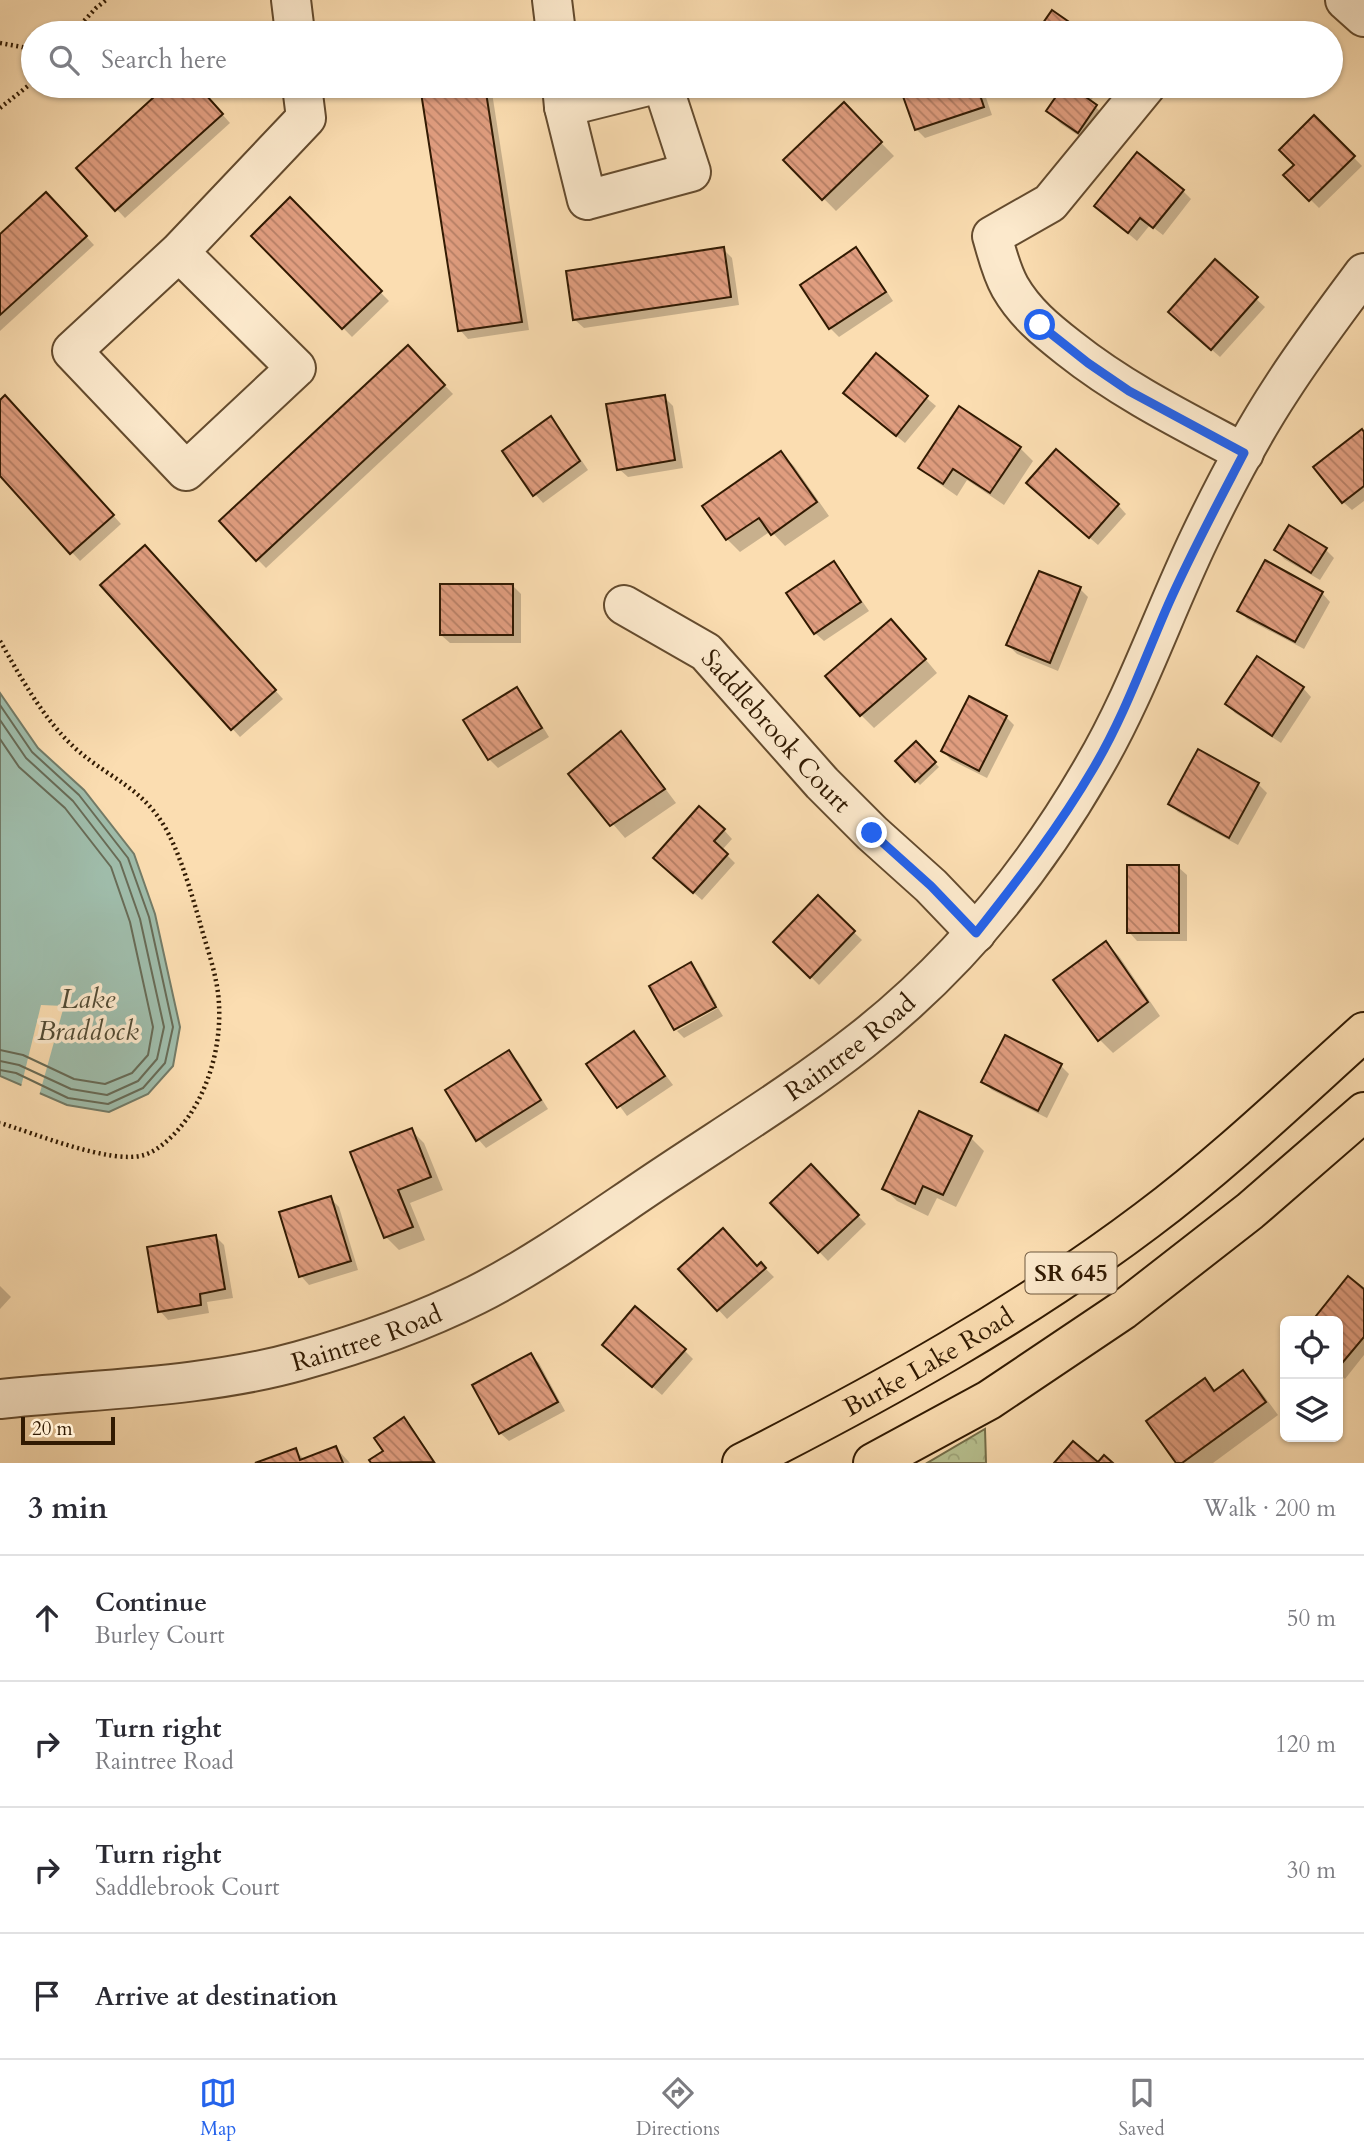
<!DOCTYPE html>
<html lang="en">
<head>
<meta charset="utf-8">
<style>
	:root { --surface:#fff; --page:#f2f2f3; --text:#2b2b33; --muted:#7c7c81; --line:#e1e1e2; --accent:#2563eb }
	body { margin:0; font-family:Cardo,serif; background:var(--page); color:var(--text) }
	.controls { position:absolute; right:21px; bottom:21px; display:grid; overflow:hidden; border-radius:10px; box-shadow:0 2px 5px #0004 }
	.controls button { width:63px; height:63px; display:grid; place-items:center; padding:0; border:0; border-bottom:2px solid var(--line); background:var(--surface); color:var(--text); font:35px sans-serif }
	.scale { position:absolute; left:21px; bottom:18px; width:94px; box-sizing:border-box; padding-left:7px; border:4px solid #311a02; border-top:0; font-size:19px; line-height:24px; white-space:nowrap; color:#311a02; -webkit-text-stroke:5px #fce9cc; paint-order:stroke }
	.stop { position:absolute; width:21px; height:21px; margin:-16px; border:5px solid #2563eb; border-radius:50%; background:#fff }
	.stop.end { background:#2563eb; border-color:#fff; box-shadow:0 2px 7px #0008 }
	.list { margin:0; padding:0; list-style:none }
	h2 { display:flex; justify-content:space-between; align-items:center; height:91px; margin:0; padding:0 28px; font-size:30px }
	h2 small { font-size:23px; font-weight:400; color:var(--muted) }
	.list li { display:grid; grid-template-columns:46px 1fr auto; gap:21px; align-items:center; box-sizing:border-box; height:126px; padding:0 28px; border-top:2px solid var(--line) }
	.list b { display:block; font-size:26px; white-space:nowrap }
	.list p { margin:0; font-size:23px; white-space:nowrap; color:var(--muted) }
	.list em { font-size:23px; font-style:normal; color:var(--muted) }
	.icon { flex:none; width:38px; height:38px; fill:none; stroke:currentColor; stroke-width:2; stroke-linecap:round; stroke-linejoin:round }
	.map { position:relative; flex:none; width:1364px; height:1463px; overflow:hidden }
	.search { position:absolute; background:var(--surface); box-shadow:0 2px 5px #0004; left:21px; right:21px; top:21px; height:77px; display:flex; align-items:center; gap:18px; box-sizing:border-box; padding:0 24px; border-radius:38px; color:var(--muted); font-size:26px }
	.sheet { height:595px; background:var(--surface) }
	nav { display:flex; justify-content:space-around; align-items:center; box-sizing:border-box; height:98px; border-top:2px solid var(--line); background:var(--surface); font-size:19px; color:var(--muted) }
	nav a { display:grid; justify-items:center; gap:4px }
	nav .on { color:var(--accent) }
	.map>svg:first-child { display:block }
	.forest { fill:url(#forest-crowns); stroke:#746e4a; stroke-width:2 }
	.water { fill:#9fbcaa; stroke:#737b67; stroke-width:2 }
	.pier { fill:#fbddb1 }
	.shadow { fill:#0003 }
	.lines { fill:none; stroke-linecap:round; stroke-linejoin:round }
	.shore { stroke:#686b56; stroke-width:2 }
	.building { fill:url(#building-back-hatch); stroke:#311a02; stroke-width:2 }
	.minor-casing { stroke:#644b2e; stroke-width:42 }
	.major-casing { stroke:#311a02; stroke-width:42 }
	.path { stroke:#311a02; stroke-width:4.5; stroke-dasharray:2 3.5; stroke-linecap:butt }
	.minor { stroke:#fce9cc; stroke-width:38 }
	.major { stroke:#fbddb1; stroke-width:38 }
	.route { stroke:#2563eb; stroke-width:9 }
	.labels { text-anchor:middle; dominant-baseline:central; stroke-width:7; stroke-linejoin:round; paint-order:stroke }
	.shield { fill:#fce9cc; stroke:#6e583f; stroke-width:2 }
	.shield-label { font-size:24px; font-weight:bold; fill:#311a02 }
	.street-label { font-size:26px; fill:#311a02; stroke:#fce9cc }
	.water-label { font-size:28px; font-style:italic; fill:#524b34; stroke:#fce9cc }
</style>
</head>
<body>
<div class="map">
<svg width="1364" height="1463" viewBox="0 0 1364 1463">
	<defs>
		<pattern id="forest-crowns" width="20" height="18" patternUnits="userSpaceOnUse" patternTransform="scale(1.75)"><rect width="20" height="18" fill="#b8c291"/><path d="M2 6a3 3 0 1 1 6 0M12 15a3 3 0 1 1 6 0" fill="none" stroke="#9fa67b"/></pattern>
		<pattern id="building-back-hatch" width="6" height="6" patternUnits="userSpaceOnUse" patternTransform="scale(1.75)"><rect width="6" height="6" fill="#e09d7f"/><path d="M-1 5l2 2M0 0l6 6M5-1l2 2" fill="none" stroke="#b67f66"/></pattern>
	</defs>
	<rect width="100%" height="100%" fill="#fbddb1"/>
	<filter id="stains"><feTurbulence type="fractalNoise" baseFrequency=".00286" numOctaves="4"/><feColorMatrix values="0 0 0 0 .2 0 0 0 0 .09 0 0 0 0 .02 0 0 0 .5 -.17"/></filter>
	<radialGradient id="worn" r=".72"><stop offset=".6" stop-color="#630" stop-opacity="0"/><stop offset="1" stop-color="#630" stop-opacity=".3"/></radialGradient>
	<polygon class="forest" points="985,1429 986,1463 927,1463"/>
	<polygon class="water" points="0,693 38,748 84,790 134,854 155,914 180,1027 173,1066 148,1094 109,1112 67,1105 0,1076"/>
	<polygon class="pier" points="41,1005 64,1006 39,1096 21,1087"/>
	<g class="shadow">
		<polygon points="169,86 197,86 230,123 125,218 78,168"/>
		<polygon points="421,86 491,86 529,330 468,339 460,330"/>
		<polygon points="912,86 982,86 992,115 925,138 916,129 902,89"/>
		<polygon points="1041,86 1101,86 1090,102 1109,119 1091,144 1061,124 1048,111 1058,98"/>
		<polygon points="844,105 894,156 836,211 786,160"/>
		<polygon points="1314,117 1362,166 1319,208 1286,175 1296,165"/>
		<polygon points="1183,191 1191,199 1163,235 1150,225 1137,241 1105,214"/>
		<polygon points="290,200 389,301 352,337 253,236"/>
		<polygon points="55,203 94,245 0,331 0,236"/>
		<polygon points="723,249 732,258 739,305 584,328 575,320"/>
		<polygon points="856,249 865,258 893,301 839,337 830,328 802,285"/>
		<polygon points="1215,262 1265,307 1220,357 1178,320"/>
		<polygon points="408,347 453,394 266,568 221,522"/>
		<polygon points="876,356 936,406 905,443 854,402"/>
		<polygon points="664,397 673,406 683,468 628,477 619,469"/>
		<polygon points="0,402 14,406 121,524 80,561 0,474"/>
		<polygon points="550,419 559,427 588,470 543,503 535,494"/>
		<polygon points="1364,433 1364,501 1352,510 1343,502"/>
		<polygon points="1020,448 1033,461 1004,505 967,480 957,496 934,480 921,467"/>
		<polygon points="781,453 794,466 829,516 785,546 771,531 740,552 727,539 704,506"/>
		<polygon points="1037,492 1118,505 1126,514 1098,545"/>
		<polygon points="1325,549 1334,558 1320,580 1284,559 1276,550"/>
		<polygon points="153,555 283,699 240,737 102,585"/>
		<polygon points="834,563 842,572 869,611 824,641 815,633"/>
		<polygon points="512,585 521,594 521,643 450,643 441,635"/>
		<polygon points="1080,589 1088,597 1058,671 1017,654 1008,645"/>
		<polygon points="1322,593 1330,602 1304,649 1247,619 1239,610"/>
		<polygon points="904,634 937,673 874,728 861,715"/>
		<polygon points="1303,688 1311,697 1281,743 1235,713 1227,704"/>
		<polygon points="517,689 525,698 549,737 498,768 489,759"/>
		<polygon points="1006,717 1014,725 987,778 951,760 943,751"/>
		<polygon points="621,734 634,747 676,803 625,838 570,774"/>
		<polygon points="916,744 939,767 920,785 898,761"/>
		<polygon points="1258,784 1267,793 1238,845 1178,812 1170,804"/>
		<polygon points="724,830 732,839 722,850 735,863 702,900 663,866"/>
		<polygon points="1178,867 1187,875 1187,941 1137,941 1129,932"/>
		<polygon points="818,898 862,940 819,985 776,942"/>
		<polygon points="1106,943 1119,956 1160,1016 1113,1053 1100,1040 1056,980"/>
		<polygon points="690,965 699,973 717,1005 675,1029 651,987"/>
		<polygon points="718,1008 723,1016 684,1038 677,1031"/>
		<polygon points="634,1033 673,1085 627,1116 589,1064"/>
		<polygon points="509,1053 518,1061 548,1109 486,1148 478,1139"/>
		<polygon points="1061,1066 1069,1074 1047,1118 992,1090 983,1082"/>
		<polygon points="411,1130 424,1143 443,1190 410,1203 425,1240 399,1250 386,1237"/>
		<polygon points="971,1138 984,1151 956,1207 937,1198 928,1216 897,1201 884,1188"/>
		<polygon points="811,1167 866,1224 828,1261 773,1203"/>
		<polygon points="330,1198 339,1207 358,1270 309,1285 301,1276"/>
		<polygon points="216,1237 224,1245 233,1298 207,1302 209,1313 168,1320 160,1311"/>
		<polygon points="761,1264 774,1277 727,1319 681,1269 757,1268"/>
		<polygon points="1349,1279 1364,1291 1364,1355 1345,1379 1338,1373 1338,1321 1314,1321"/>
		<polygon points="0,1286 11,1297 0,1309"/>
		<polygon points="684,1350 693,1359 662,1395 613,1353"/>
		<polygon points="531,1355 539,1363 565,1411 509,1441 500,1433"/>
		<polygon points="1243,1372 1256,1385 1278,1415 1213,1463 1178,1463 1205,1380 1216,1392"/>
		<polygon points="404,1420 412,1428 436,1463 374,1463 372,1461 386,1451"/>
		<polygon points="336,1448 350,1463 260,1463 295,1450 305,1460"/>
	</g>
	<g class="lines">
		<g class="shore">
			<polyline points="0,705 32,752 79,795 128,858 149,917 173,1027 165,1063 143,1088 108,1104 68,1098 16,1073 0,1070"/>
			<polyline points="0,720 26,758 73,801 120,862 140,919 164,1027 157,1059 138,1081 107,1095 71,1089 19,1065 0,1061"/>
			<polyline points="0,739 19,767 65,808 111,867 130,922 153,1027 148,1055 132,1073 105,1084 74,1079 23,1055 0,1050"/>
		</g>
	</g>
	<g class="building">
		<polygon points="1052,10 1085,33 1036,33"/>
		<polygon points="166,86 198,86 223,114 115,211 76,168"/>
		<polygon points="420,86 485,86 522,322 458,331"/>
		<polygon points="906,86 977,86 984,107 915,130 900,88"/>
		<polygon points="1044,86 1079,86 1076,90 1097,105 1078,133 1046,111 1057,95"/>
		<polygon points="844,102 882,142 822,200 783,160"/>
		<polygon points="1314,115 1355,156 1309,201 1283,175 1294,165 1279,150"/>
		<polygon points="1137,152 1184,190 1153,228 1140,218 1128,233 1094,206"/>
		<polygon points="46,192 87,236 0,315 0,234"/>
		<polygon points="290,197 382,291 342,329 251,236"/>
		<polygon points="724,247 731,297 573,320 566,271"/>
		<polygon points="856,247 886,292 829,329 800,285"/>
		<polygon points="1215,259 1258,297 1211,350 1168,312"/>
		<polygon points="408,345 445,385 256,561 219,521"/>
		<polygon points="876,353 928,396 896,436 843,393"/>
		<polygon points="5,395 114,515 70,554 0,476 0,400"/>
		<polygon points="665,395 675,460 617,470 606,404"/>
		<polygon points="959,406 1021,447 990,493 953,469 943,484 918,468"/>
		<polygon points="551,416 580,461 533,496 502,451"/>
		<polygon points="1362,429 1364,432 1364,486 1342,503 1313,467"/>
		<polygon points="1056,449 1119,504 1089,538 1026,483"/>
		<polygon points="781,451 817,502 771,535 759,518 726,540 702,506"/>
		<polygon points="1289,525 1327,548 1311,573 1274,550"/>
		<polygon points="145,545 276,690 231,730 100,585"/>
		<polygon points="1265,560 1323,592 1295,642 1237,611"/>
		<polygon points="834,561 861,602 814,634 786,593"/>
		<polygon points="1039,571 1081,587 1050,663 1006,645"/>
		<rect x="440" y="584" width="73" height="51"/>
		<polygon points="891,619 926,659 860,716 825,676"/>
		<polygon points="1257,656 1304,687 1272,736 1225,704"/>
		<polygon points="517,687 542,728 488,760 463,720"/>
		<polygon points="969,696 1007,716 979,771 941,751"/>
		<polygon points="621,731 665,789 610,826 568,774"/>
		<polygon points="916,741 936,762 915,782 895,761"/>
		<polygon points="1198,749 1259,783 1229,838 1168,804"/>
		<polygon points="699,806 725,829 714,841 728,854 693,893 653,858"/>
		<rect x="1127" y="865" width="52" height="68"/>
		<polygon points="818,895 855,931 810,978 773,942"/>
		<polygon points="1106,941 1148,1002 1098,1041 1053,980"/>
		<polygon points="691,962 716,1007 674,1030 649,986"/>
		<polygon points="634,1031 665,1076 617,1108 586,1064"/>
		<polygon points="1005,1035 1062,1064 1038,1111 981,1082"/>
		<polygon points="509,1050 541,1100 476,1141 445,1090"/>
		<polygon points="919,1111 972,1136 943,1195 923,1186 915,1204 882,1189"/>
		<polygon points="412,1128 431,1177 398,1190 413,1227 384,1238 350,1152"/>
		<polygon points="811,1164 859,1215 818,1253 770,1203"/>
		<polygon points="331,1196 351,1261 299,1277 279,1212"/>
		<polygon points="723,1228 757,1266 761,1262 766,1268 717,1311 678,1269"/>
		<polygon points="216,1235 225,1289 200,1294 201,1305 158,1312 147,1247"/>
		<polygon points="1348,1276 1364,1289 1364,1337 1338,1368 1338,1321 1312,1321"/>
		<polygon points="635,1306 686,1349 652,1387 602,1345"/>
		<polygon points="531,1353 558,1402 499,1434 472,1385"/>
		<polygon points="1243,1370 1266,1402 1182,1463 1176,1463 1146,1421 1205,1378 1214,1391"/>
		<polygon points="404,1417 434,1462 371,1463 369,1460 383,1451 374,1438"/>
		<polygon points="1073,1441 1098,1462 1104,1455 1113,1463 1054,1463"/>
		<polygon points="336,1446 343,1463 255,1463 296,1448 300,1460"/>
	</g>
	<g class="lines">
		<defs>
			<g id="minor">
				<polyline points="291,0 295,33"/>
				<polyline points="552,0 556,33"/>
				<polyline points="1345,0 1364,17"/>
				<polyline points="562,86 564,107 587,200 691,172 663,86"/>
				<path d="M1146 86 1050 203 992 236C997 253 1001 271 1010 287 1025 313 1046 330 1069 348 1123 391 1184 421 1244 453"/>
				<polyline points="564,107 648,86"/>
				<polyline points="179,252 296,368 186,471 72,351 179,252 306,118 302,86"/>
				<path id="s1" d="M624 605 706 652 822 783 872 833 931 886 976 933"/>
				<path id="s2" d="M0 1399C96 1389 207 1387 299 1361 360 1344 420 1323 476 1295 543 1261 605 1215 667 1174 733 1130 800 1089 862 1040 956 966 1033 872 1093 768 1136 695 1163 614 1200 537 1224 487 1251 435 1282 388 1307 349 1336 311 1364 273"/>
			</g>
			<g id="major">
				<path id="s3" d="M742 1463C882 1392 1021 1315 1147 1220 1223 1163 1293 1096 1364 1032"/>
				<polyline points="873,1463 989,1400 1123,1310 1250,1211 1364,1112"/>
			</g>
		</defs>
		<use href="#minor" class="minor-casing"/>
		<use href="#major" class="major-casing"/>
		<g class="path">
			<polyline points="73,33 96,8 106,0"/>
			<polyline points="0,43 22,47 33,53"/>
			<polyline points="0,108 33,82"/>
			<path d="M0 641C22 679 43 719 76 749 110 779 142 787 166 829 181 857 190 889 199 919 204 939 212 960 216 981 225 1024 215 1076 191 1113 180 1129 163 1149 144 1155 111 1165 34 1133 0 1123"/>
		</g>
		<use href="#minor" class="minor"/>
		<use href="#major" class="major"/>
	</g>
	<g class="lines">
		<path class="route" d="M872 833 931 886 976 933C1018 880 1059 827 1093 769 1124 717 1144 660 1168 605 1191 553 1218 503 1244 453L1129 391 1088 363 1040 325"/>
	</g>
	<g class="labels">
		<rect class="shield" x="1025.5" y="1252.5" width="91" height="41" rx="5"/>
		<g class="shield-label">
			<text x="1071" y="1273">SR 645</text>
		</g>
		<g class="street-label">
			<text stroke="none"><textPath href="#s1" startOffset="200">Saddlebrook Court</textPath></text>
			<text stroke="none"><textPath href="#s2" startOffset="940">Raintree Road</textPath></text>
			<text stroke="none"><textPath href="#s2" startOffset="373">Raintree Road</textPath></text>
			<text stroke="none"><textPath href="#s3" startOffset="212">Burke Lake Road</textPath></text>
		</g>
		<g class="water-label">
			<text x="88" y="999">Lake<tspan x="88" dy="32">Braddock</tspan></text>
		</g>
	</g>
	<rect width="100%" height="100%" filter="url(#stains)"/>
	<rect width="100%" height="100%" fill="url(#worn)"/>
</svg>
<div class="controls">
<button><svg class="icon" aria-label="locate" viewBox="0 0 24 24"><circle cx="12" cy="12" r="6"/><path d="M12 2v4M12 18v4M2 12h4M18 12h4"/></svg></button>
<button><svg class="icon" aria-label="layers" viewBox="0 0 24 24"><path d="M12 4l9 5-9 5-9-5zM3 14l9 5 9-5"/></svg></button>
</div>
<div class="scale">20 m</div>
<div class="stop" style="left:1040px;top:325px"></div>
<div class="stop end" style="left:872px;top:833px"></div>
<div class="search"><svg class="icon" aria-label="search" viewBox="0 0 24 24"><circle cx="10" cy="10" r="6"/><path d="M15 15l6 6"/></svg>Search here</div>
</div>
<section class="sheet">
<h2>3 min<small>Walk · 200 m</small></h2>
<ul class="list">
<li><svg class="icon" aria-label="ahead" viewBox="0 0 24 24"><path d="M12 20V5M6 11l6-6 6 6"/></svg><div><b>Continue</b><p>Burley Court</p></div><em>50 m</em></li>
<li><svg class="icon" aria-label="right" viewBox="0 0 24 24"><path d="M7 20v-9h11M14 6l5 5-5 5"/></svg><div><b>Turn right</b><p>Raintree Road</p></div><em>120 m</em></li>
<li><svg class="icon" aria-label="right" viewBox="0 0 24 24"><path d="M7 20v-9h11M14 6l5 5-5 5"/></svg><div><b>Turn right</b><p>Saddlebrook Court</p></div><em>30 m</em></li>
<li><svg class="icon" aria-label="arrive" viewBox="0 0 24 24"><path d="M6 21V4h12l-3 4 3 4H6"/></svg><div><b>Arrive at destination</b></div></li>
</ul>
</section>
<nav>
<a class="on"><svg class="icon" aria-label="map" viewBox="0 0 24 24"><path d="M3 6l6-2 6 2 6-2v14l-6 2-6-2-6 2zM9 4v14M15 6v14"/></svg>Map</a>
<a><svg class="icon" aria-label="directions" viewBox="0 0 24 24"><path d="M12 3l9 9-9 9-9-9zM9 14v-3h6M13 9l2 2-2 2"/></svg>Directions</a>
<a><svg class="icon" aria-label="saved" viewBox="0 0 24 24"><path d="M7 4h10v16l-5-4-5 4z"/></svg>Saved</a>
</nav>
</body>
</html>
